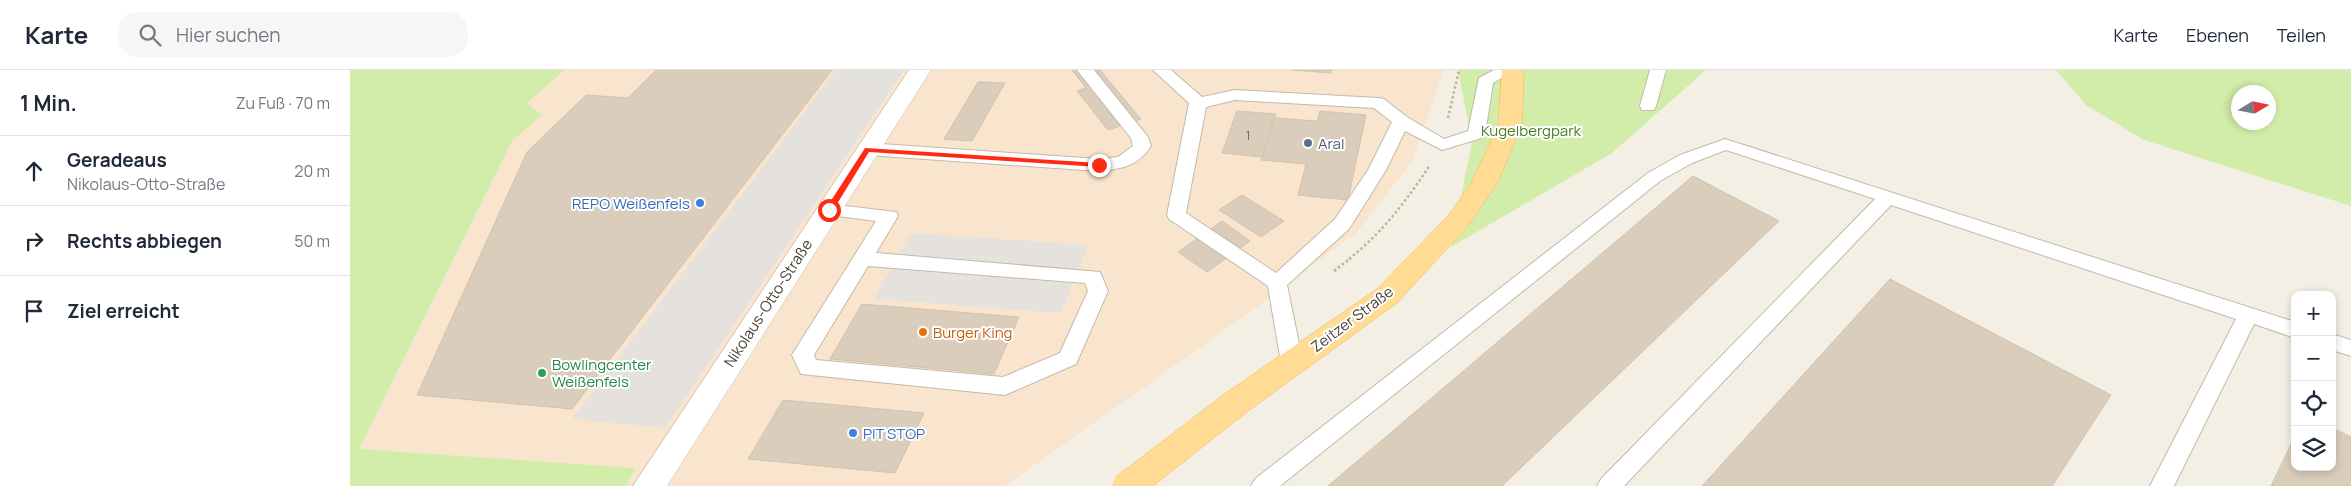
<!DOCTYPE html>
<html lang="de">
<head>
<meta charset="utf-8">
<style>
	:root { --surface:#fff; --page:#f6f6f7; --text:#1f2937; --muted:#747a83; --line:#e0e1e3 }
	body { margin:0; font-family:Manrope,sans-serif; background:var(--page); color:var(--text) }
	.controls { position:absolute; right:15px; bottom:15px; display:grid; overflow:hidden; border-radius:10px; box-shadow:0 2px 8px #0003 }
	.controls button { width:45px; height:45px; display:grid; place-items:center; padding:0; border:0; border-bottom:1px solid var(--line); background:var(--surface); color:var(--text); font:25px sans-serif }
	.compass { position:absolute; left:1881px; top:15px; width:45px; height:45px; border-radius:50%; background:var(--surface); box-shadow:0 2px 8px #0003; rotate:80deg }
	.stop { position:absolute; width:15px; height:15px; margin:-11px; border:4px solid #ff2a11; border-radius:50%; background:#fff }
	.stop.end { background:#ff2a11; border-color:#fff; box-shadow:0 1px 5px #0008 }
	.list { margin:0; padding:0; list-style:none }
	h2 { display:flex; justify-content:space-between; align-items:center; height:65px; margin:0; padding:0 20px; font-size:21px }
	h2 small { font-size:16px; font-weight:400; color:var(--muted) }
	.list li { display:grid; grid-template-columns:32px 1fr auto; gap:15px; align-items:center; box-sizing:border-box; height:70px; padding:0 20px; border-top:1px solid var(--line) }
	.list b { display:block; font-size:19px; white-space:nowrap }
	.list p { margin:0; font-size:16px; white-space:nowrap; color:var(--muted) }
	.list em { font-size:16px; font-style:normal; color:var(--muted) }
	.icon { flex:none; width:28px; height:28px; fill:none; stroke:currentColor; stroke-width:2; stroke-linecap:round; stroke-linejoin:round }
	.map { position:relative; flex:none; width:2001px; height:416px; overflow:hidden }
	header { display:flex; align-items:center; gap:30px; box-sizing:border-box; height:70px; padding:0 25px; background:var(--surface); border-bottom:1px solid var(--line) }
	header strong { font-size:24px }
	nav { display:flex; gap:28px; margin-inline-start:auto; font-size:18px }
	.search { width:350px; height:45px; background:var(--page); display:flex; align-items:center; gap:12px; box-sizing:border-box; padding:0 18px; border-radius:20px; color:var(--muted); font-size:19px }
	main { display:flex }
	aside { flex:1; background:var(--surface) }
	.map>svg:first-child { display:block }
	.commercial { fill:#f9e5ce }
	.green { fill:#d2eda9; fill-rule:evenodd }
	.parking { fill:#e5e2de }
	.building { fill:#dacdbc; stroke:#d3c2ac }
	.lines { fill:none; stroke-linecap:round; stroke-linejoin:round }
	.service-casing { stroke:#c4b9aa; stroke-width:2 }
	.minor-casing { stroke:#c4b9aa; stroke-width:1 }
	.primary-casing { stroke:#f0bb57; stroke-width:1 }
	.path-far1 { stroke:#c4b296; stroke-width:2.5; stroke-dasharray:2.5 2.5; stroke-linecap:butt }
	.path { stroke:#c4b296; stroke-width:3; stroke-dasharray:2.5 2.5; stroke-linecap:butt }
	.service { fill:#fff; fill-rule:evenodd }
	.minor { fill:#fff; fill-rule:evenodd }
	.primary { fill:#ffdb93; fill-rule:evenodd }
	.route { fill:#ff2a11 }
	.service-dot { fill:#5c6f8a; stroke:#fff; stroke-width:2 }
	.shop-dot { fill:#3f7fe0; stroke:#fff; stroke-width:2 }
	.food-dot { fill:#e8710a; stroke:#fff; stroke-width:2 }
	.leisure-dot { fill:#2e9e5b; stroke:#fff; stroke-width:2 }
	.labels { text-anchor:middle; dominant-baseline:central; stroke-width:4; stroke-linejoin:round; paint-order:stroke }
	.number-label { font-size:12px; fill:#6c6256 }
	.park-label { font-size:15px; fill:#497f21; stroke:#fff }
	.service-label { font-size:15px; fill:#4e5e75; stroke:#fff; text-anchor:start }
	.shop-label { font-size:15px; fill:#366cbe; stroke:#fff; text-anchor:end }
	.street-label { font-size:15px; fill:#483f34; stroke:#fff }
	.food-label { font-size:15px; fill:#c56008; stroke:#fff; text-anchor:start }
	.leisure-label { font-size:15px; fill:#27864d; stroke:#fff; text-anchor:start }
</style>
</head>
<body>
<header>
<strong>Karte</strong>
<div class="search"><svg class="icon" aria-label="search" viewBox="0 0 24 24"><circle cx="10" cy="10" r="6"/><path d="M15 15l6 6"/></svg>Hier suchen</div>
<nav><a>Karte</a><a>Ebenen</a><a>Teilen</a></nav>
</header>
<main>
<aside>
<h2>1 Min.<small>Zu Fuß · 70 m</small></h2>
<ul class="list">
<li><svg class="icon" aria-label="ahead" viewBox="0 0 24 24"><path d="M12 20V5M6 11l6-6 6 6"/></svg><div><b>Geradeaus</b><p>Nikolaus-Otto-Straße</p></div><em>20 m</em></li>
<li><svg class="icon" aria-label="right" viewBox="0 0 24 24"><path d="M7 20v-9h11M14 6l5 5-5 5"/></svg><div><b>Rechts abbiegen</b></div><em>50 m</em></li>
<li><svg class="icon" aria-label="arrive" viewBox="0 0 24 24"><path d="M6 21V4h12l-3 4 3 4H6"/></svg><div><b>Ziel erreicht</b></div></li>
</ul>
</aside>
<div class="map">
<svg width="2001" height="416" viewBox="0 0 2001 416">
	<rect width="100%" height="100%" fill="#f4efe5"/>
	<polygon class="commercial" points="215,0 1094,0 1062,92 1008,161 900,242 655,416 276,416 286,398 9,379 162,71 192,45 176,34"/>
	<g class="green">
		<polygon points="0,0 215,0 177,33 192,45 162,71 9,379 286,398 276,416 0,416"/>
		<polygon points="1108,0 1356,0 1262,83 1101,177 1122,72"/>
		<path d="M1706 0H2001V136L1794 70 1736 35ZM1888 22H1918V52H1888Z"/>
	</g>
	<g class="parking">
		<polygon points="486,0 554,0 315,358 222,349"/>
		<polygon points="561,163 738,175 711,243 524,229"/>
	</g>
	<g class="building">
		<polygon points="306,0 482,0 222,339 67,325 177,82 236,25 278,28"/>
		<polygon points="722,0 750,0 791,49 758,60 727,21 736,18"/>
		<polygon points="942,0 982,0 981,3"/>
		<polygon points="628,12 655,13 622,71 594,69"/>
		<polygon points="887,41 926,44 912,87 872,83"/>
		<polygon points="970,41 1016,45 998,130 948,125 956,94 911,90 924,48 967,51"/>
		<polygon points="1343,106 1429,151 1152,416 978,416"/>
		<polygon points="892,125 934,151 911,167 869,140"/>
		<polygon points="872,151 900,171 857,202 828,182"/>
		<polygon points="1540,209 1761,325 1702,416 1352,416"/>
		<polygon points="512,234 669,247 644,304 480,289"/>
		<polygon points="433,330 574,343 545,403 398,389"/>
		<polygon points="1982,358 2001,367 2001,416 1921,416 1945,366 1945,397 1982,397"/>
	</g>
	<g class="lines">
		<defs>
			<g id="service">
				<path d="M727 0H744L798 67 801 76C788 96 772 99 749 101L517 85 511 83 508 79 511 75 517 73 749 89 768 87 783 76 781 68Z"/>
				<path d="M803 0H821L852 27 885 20 1028 28 1034 29 1057 47 1094 69 1118 61 1129 8 1144 0H1165L1143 13 1135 64 1132 68 1092 80 1055 61 1036 100 999 159 937 215 953 293 950 299 942 301 934 299 931 293 918 216 819 149 817 145 839 33ZM885 30 1024 38 1042 52 1018 100 985 149 926 203 836 143 856 37Z"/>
				<polygon points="1300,0 1316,0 1306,36 1304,40 1292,40 1290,36"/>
				<polygon points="1375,69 1945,252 1945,268 1904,254 1824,416 1800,416 1886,249 1541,135 1274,416 1247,416 1251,409 1525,129 1376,80 1342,93 1310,111 930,416 901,416 905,409 1298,103 1330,85"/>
				<path d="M479 134 546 142 548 146 526 183 750 202 758 221 726 294 655 325 451 304 442 285 526 151 472 144 470 140 472 136ZM518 196 735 213 738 221 710 283 653 307 466 290 464 285Z"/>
				<polygon points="1982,264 2001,270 2001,286 1982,280"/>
			</g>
			<polygon id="minor" points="559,0 581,0 317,416 283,416"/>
			<polygon id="primary" points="1152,0 1174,0 1172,55 1147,114 1116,158 1047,233 898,341 803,416 763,416 767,406 876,323 1027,219 1098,146 1122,112 1148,55"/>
		</defs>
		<use href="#service" class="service-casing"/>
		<use href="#minor" class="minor-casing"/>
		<use href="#primary" class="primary-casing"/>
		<g class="path-far1">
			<polyline points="1098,48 1109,0"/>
			<path d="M999 189C1032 163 1057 130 1080 95"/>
		</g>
		<polyline class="path" points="984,201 1001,188"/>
		<use href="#service" class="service"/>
		<use href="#minor" class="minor"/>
		<use href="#primary" class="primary"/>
	</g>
	<polygon class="route" points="515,78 749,93 753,95 749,97 519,82 482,142 477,142 475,140"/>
	<circle class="service-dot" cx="958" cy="73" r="5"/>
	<g class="shop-dot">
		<circle cx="350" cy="133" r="5"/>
		<circle cx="503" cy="363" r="5"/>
	</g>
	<circle class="food-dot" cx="573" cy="262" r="5"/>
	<circle class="leisure-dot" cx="192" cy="303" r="5"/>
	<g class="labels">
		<g class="number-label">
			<text x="898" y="65">1</text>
		</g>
		<g class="park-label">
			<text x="1181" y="60">Kugelbergpark</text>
		</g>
		<g class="service-label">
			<text x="968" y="73">Aral</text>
		</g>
		<g class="shop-label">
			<text x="340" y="133">REPO Weißenfels</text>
			<text x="513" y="363" text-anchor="start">PIT STOP</text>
		</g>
		<g class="street-label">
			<text transform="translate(418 233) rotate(-57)">Nikolaus-Otto-Straße</text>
			<text transform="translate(1002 249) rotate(-37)">Zeitzer Straße</text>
		</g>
		<g class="food-label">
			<text x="583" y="262">Burger King</text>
		</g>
		<g class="leisure-label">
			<text x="202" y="294">Bowlingcenter<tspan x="202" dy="17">Weißenfels</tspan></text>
		</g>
	</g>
</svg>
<div class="controls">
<button>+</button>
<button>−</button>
<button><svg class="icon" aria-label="locate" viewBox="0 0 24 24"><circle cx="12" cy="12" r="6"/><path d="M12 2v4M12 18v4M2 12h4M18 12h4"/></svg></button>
<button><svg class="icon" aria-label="layers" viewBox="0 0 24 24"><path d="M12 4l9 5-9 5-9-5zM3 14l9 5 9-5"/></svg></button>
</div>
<svg class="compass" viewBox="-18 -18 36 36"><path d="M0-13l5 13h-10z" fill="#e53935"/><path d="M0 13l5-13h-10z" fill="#747a83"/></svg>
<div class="stop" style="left:479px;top:140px"></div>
<div class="stop end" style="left:749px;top:95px"></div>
</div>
</main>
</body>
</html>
